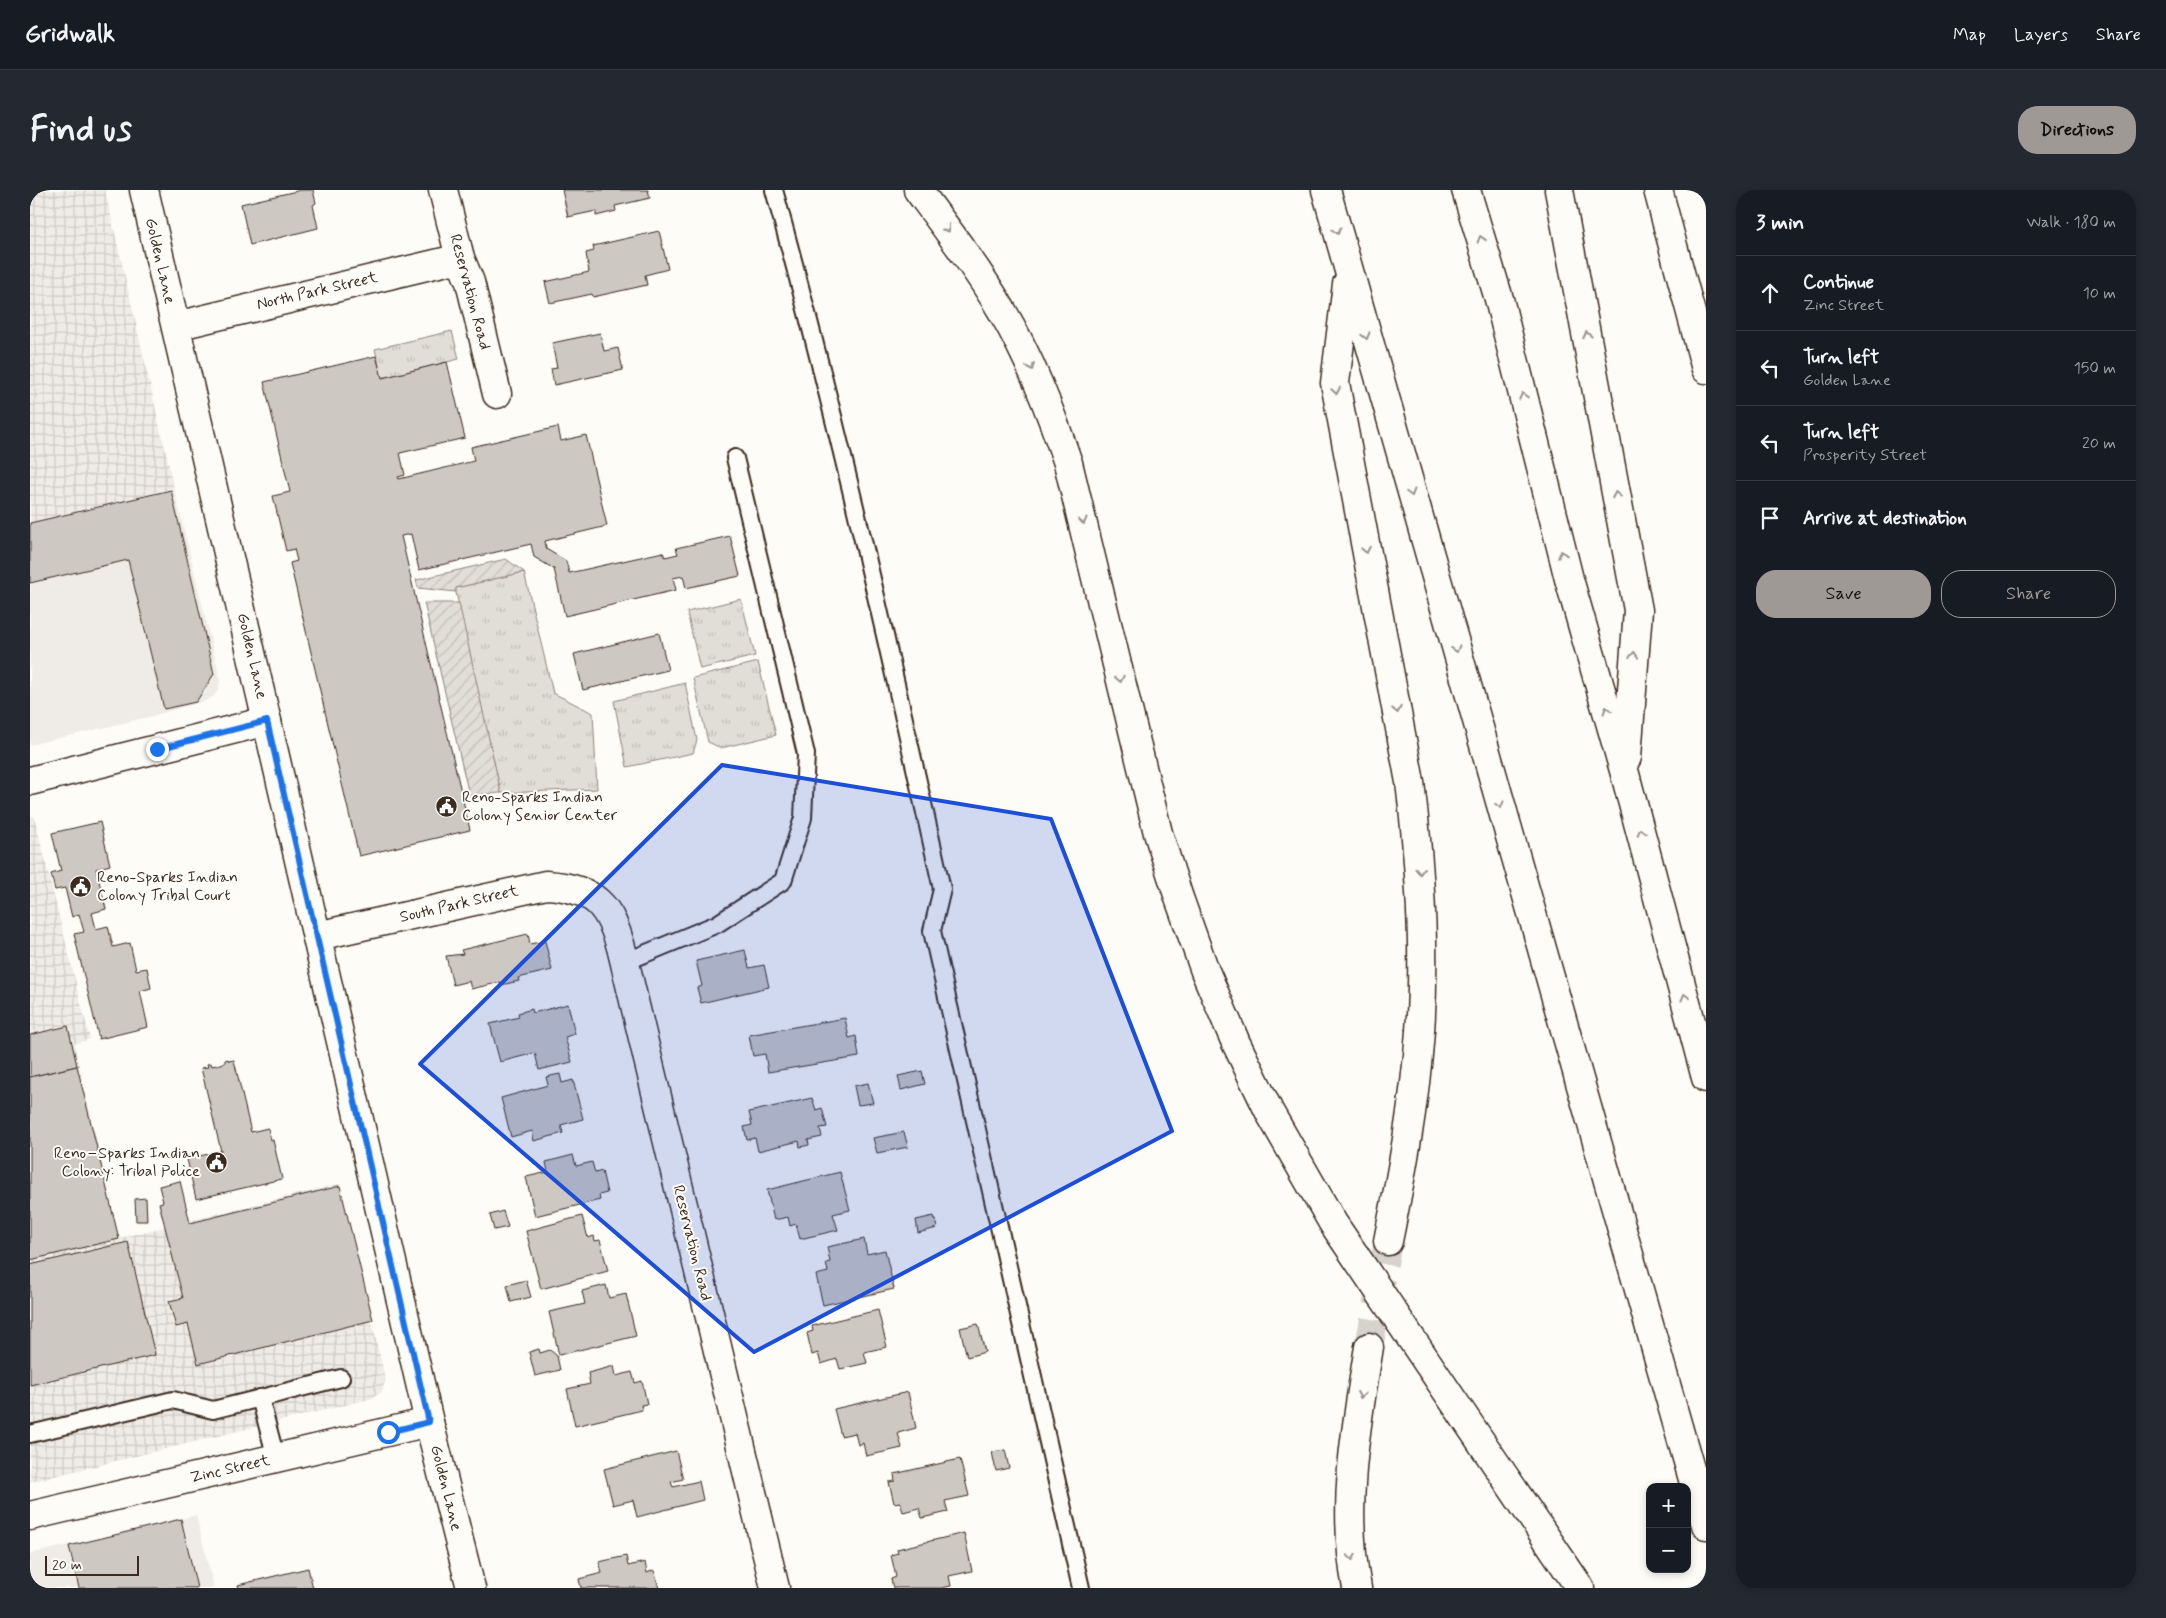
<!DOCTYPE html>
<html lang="en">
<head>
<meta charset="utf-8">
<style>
	:root { --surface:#171b24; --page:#242831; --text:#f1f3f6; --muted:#9ea1a6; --line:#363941; --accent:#9f9995 }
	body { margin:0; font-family:Mynerve,sans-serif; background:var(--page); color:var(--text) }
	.controls { position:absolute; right:15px; bottom:15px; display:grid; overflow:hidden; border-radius:10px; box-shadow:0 2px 8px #0003 }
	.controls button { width:45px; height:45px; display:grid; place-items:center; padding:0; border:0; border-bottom:1px solid var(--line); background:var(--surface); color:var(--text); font:25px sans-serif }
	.scale { position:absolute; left:15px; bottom:12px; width:94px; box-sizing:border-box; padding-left:5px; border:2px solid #3b2a1e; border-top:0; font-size:14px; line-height:18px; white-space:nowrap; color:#3b2a1e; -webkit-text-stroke:4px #fdfcf7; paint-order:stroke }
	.stop { position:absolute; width:15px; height:15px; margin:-11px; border:4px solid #1a73e8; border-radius:50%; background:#fff }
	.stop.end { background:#1a73e8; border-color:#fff; box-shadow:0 1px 5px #0008 }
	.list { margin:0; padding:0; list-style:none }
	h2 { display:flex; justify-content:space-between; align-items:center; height:65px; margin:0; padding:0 20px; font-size:21px }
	h2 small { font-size:16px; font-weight:400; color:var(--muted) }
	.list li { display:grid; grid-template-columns:32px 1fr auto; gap:15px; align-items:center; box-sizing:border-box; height:75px; padding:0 20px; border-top:1px solid var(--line) }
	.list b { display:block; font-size:19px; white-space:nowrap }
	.list p { margin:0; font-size:16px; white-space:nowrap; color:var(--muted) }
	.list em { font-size:16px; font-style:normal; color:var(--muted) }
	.actions { display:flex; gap:10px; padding:15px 20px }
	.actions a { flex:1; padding:11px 0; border:1px solid var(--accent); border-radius:20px; text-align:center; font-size:18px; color:var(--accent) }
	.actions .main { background:var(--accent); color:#111 }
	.icon { flex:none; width:28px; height:28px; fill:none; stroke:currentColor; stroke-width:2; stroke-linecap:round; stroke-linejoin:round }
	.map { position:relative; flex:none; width:1676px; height:1398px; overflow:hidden; border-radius:20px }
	header { display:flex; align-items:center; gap:30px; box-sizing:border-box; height:70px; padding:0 25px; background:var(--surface); border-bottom:1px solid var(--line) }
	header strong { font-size:24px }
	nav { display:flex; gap:28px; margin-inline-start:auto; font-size:18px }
	.intro { display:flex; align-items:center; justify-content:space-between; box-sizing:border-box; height:120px; padding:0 30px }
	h1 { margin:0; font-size:35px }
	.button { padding:12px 22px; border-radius:20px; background:var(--accent); color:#111; font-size:18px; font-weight:700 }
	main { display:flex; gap:30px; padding:0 30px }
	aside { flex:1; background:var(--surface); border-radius:20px; box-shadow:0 2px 8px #0003 }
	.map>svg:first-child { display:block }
	.built { fill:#efece7 }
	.industrial { fill:url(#industrial-grid) }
	.grass { fill:url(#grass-tufts); stroke:#8e847a }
	.garden { fill:url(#garden-furrows); stroke:#8e847a }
	.building { fill:#cdc8c2; stroke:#3b2a1e }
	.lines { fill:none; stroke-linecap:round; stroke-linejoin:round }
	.highway-tunnel { stroke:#d6d2cc; stroke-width:28; stroke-dasharray:28 14; stroke-linecap:butt }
	.lane-casing { stroke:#3b2a1e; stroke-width:20 }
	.street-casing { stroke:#3b2a1e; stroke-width:31 }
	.highway-casing { stroke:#3b2a1e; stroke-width:31 }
	.lane { stroke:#fdfcf7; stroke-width:16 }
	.street { stroke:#fdfcf7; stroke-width:28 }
	.highway { stroke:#fdfcf7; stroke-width:28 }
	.oneway { stroke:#9c938a }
	.route { stroke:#1a73e8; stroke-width:6 }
	.marked { fill:#1d4ed8; fill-opacity:0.2; stroke:#1d4ed8; stroke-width:4; stroke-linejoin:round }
	.labels { text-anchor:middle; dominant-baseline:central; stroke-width:4; stroke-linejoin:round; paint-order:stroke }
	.street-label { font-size:16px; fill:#3b2a1e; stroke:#fdfcf7 }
	.poi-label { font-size:16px; fill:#3b2a1e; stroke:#fdfcf7; text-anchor:start }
</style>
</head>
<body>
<header>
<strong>Gridwalk</strong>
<nav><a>Map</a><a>Layers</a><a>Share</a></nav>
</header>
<div class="intro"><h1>Find us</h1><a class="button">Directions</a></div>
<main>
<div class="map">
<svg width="1676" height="1398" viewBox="0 0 1676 1398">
	<defs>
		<pattern id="industrial-grid" width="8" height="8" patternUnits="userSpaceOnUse" patternTransform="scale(1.25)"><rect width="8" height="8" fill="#efece7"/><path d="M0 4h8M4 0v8" fill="none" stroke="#cecbc6"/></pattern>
		<pattern id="grass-tufts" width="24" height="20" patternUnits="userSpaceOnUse" patternTransform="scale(1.25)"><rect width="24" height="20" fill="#e1ded7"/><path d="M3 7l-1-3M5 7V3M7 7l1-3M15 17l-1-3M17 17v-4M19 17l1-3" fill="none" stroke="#c2bfb8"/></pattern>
		<pattern id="garden-furrows" width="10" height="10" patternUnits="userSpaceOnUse" patternTransform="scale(1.25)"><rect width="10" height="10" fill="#e1ded7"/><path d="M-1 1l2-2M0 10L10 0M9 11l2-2" fill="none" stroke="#c2bfb8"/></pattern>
	</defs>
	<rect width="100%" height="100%" fill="#fdfcf7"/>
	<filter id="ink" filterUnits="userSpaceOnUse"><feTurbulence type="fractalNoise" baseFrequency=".02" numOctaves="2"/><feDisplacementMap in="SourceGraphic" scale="10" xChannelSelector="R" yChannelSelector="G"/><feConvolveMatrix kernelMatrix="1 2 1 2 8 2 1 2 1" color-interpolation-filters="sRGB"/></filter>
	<g filter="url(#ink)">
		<g class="built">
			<polygon points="144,298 188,480 190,491 189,499 183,507 175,511 119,527 0,555 0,332"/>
			<polygon points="166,1325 184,1398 0,1398 0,1364"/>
		</g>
		<g class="industrial">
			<polygon points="0,0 75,0 144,298 0,332"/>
			<polygon points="4,626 60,849 44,854 89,1048 309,994 353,1179 355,1191 352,1202 340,1209 0,1292 0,627"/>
		</g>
		<g class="grass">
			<polygon points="422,141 429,169 352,188 345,159"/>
			<polygon points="494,382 523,503 563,523 567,599 471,603 425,398"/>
			<polygon points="711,409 725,466 670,479 657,422"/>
			<polygon points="728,472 746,545 691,558 678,552 663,488"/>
			<polygon points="655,493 667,550 663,563 597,577 584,511"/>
		</g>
		<g class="garden">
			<polygon points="476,369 494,382 426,398 426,402 388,398 386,390"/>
			<polygon points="394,413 429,413 471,603 439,605"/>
		</g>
		<g class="building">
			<polygon points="271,0 283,0 286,13 283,15 288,38 220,55 211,14"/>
			<polygon points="532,0 618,0 620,8 585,16 586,21 566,26 566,21 538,27"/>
			<polygon points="629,41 638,79 615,85 617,95 563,107 562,104 520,113 515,92 559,82 556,63 564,61 563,56"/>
			<polygon points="570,143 574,161 588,158 593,180 524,195 521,179 527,178 522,153"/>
			<polygon points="346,166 352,188 417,172 435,248 370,263 375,285 368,287 369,289 444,271 441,257 528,237 531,251 556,245 577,336 515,351 516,359 536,371 539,383 633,362 635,367 648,364 646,358 700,346 710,386 656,398 653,386 643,388 646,400 535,426 524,379 504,367 501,354 389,380 381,344 371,346 440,640 329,666 260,373 267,371 264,359 256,361 243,306 260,302 234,192"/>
			<polygon points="141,300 184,484 166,512 134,519 98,370 0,393 0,333"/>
			<polygon points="629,443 638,480 553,500 544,464"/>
			<polygon points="70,632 80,675 66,679 76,719 62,723 66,739 78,736 83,757 100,753 106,780 117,778 121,798 110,801 118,837 69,849 44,744 54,742 49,724 42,727 35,698 25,700 21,684 31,681 22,643"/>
			<polygon points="498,744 500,754 515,751 522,780 488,788 489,791 471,795 471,792 441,799 439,791 423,795 416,766 433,764 431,760"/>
			<polygon points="715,760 719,778 734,775 739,797 671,813 667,798 672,796 666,771"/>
			<polygon points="538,814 545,844 535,847 542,872 509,880 505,863 470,872 460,834 489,827 488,823 502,819 503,823"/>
			<polygon points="815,828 819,848 826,846 829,867 738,882 735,864 723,866 719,845"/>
			<polygon points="38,836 47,876 0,887 0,845"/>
			<polygon points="198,869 199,871 204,870 221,942 238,938 241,950 243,950 252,989 166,1009 157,969 191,961 171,878 178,877 177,874 181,873 182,876 195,873 195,870"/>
			<polygon points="47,876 89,1049 0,1070 0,887"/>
			<polygon points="892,881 895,894 871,900 868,886"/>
			<polygon points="530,884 532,893 543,890 553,929 531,935 533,943 504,951 502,941 481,947 471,908 518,895 516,887"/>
			<polygon points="838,893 843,913 828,915 824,896"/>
			<polygon points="782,908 786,920 792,918 797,937 790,938 792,947 778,950 779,955 770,957 769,951 728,961 725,948 717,950 714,937 722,935 719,922"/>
			<polygon points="874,942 878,957 847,963 843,948"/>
			<polygon points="543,965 546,976 562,972 565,983 572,981 577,1003 569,1005 570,1010 505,1026 496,987 518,982 516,972"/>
			<polygon points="810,982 820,1020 803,1024 808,1040 770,1049 766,1034 760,1036 758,1027 744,1030 737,1000"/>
			<polygon points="150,991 160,1033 310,996 343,1130 168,1174 158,1134 146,1137 139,1111 153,1108 129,1013 133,1012 129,996"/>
			<polygon points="116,1008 117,1031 106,1031 105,1009"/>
			<polygon points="473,1021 478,1037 464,1040 460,1025"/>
			<polygon points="552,1026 558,1048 564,1046 565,1051 570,1050 578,1081 511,1099 496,1041"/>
			<polygon points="904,1026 907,1038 888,1043 886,1030"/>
			<polygon points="834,1049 837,1064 855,1060 864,1099 793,1115 786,1085 798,1082 796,1073 800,1072 797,1057"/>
			<polygon points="98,1052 125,1165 0,1195 0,1075"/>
			<polygon points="496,1090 501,1107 481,1112 477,1095"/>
			<polygon points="576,1095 579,1108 596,1104 606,1146 529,1165 519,1122 555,1114 552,1101"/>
			<polygon points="848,1120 857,1157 834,1162 837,1173 810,1179 807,1169 791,1174 788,1163 782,1165 777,1143 783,1141 782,1136"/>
			<polygon points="948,1134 955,1162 937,1167 930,1138"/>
			<polygon points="509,1159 510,1163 520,1160 527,1166 530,1180 505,1186 499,1162"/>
			<polygon points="584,1176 586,1186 602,1182 605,1193 612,1191 617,1214 611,1215 612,1220 545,1236 537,1199 560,1194 558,1183"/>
			<polygon points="878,1202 886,1238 868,1243 872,1258 836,1266 833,1253 828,1255 825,1243 811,1246 804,1219"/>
			<polygon points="975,1260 979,1278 966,1281 962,1262"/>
			<polygon points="646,1261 653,1289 641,1292 643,1297 669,1291 673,1310 607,1327 603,1310 583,1315 574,1279"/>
			<polygon points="930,1269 939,1306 915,1311 918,1322 892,1328 889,1318 873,1322 870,1312 864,1313 859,1292 865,1291 864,1284"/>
			<polygon points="151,1329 167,1398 49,1398 39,1356"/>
			<polygon points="934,1343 942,1381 919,1386 921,1396 911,1398 863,1398 861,1389 866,1387 861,1365 868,1363 867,1359"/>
			<polygon points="596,1366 598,1376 615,1372 617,1383 624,1380 629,1398 551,1398 549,1389 572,1383 569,1372"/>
			<polygon points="278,1378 283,1398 209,1398 208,1395"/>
		</g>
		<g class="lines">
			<polyline class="highway-tunnel" points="1339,1157 1358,1051"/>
			<defs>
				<g id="lane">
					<path d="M744 0C808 231 860 465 912 699L902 741 1051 1398"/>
					<polyline points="595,772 687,734 753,691 773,628 776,564 705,268"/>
					<polyline points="230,1208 246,1268"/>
					<polyline points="0,1244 143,1210 183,1220 311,1188"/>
				</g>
				<g id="street">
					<polyline points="114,0 399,1232 441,1398"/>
					<polyline points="413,0 430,68 440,92 467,204"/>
					<polyline points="1628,0 1676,179"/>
					<polyline points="146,136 430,68"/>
					<polyline points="0,591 237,531"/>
					<path d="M287 746 516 695C565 698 580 715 592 761L745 1398"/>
					<polyline points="0,1326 399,1232"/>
				</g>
				<g id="highway">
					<path d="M888 0C917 39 946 77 971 119 1000 168 1020 220 1038 273L1128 643 1149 708 1175 781 1206 853 1240 923 1303 1033 1550 1398"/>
					<polyline points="1296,0 1676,1335"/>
					<polyline points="1436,0 1469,109 1539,389 1595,584 1676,888"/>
					<polyline points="1529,0 1608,420 1597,567"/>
					<path d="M1317 94 1305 193 1380 592C1390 675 1396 758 1390 841 1385 912 1372 982 1358 1051"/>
					<path d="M1327 1398C1311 1317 1326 1237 1339 1157"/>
				</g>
			</defs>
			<use href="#lane" class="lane-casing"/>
			<use href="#street" class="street-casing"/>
			<use href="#highway" class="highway-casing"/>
			<use href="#lane" class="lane"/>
			<use href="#street" class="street"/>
			<use href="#highway" class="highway"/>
		</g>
		<defs><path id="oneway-chevron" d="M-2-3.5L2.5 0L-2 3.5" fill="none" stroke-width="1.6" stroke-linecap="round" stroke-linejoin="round" transform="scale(1.25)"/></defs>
		<g class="oneway">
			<use href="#oneway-chevron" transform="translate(917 39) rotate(53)"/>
			<use href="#oneway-chevron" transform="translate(1307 41) rotate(75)"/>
			<use href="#oneway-chevron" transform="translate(1451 49) rotate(-107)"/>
			<use href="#oneway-chevron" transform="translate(1557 145) rotate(-101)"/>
			<use href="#oneway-chevron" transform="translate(1336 146) rotate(74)"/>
			<use href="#oneway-chevron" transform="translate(1001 177) rotate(66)"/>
			<use href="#oneway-chevron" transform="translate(1306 201) rotate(80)"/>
			<use href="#oneway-chevron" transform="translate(1493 206) rotate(-104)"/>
			<use href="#oneway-chevron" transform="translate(1381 303) rotate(74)"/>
			<use href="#oneway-chevron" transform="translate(1586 305) rotate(-101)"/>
			<use href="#oneway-chevron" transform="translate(1053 331) rotate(76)"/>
			<use href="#oneway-chevron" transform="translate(1336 360) rotate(79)"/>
			<use href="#oneway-chevron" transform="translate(1532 364) rotate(-104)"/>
			<use href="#oneway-chevron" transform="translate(1426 459) rotate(74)"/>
			<use href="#oneway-chevron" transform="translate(1604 465) rotate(-86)"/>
			<use href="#oneway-chevron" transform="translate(1090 489) rotate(77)"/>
			<use href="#oneway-chevron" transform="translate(1367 520) rotate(79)"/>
			<use href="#oneway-chevron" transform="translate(1577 520) rotate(-106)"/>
			<use href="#oneway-chevron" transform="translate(1470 615) rotate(74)"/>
			<use href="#oneway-chevron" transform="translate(1611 642) rotate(-105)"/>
			<use href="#oneway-chevron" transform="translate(1390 681) rotate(87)"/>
			<use href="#oneway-chevron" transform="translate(1655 807) rotate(-105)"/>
			<use href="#oneway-chevron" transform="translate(1331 1205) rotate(99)"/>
			<use href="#oneway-chevron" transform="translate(1322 1367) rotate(83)"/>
		</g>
	</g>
	<g class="lines" filter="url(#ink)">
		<polyline class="route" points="127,559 237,531 399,1232 358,1242"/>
	</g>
	<path class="marked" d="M692 575 1021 629 1142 941 724 1162 390 874Z"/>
	<defs>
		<symbol id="civic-disc" viewBox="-11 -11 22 22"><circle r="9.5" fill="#3b2a1e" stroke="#fdfcf7"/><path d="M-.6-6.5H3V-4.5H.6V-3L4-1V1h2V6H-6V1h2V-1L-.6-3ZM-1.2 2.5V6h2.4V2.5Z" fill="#fff"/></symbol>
	</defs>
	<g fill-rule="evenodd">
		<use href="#civic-disc" x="404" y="604" width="25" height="25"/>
		<use href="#civic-disc" x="38" y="684" width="25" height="25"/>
		<use href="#civic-disc" x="174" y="960" width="25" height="25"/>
	</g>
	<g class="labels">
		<g class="street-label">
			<text transform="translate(130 71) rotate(77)">Golden Lane</text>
			<text transform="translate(287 101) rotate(-13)">North Park Street</text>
			<text transform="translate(440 102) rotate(75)">Reservation Road</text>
			<text transform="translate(222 466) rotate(77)">Golden Lane</text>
			<text transform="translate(429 714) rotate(-13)">South Park Street</text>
			<text transform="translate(662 1053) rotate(76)">Reservation Road</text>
			<text transform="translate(200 1279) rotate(-13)">Zinc Street</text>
			<text transform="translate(416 1298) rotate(76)">Golden Lane</text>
		</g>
		<g class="poi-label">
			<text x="432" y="607">Reno-Sparks Indian<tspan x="432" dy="18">Colony Senior Center</tspan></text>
			<text x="67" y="687">Reno-Sparks Indian<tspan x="67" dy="18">Colony Tribal Court</tspan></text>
			<text x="170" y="963" text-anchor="end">Reno–Sparks Indian<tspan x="170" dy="18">Colony: Tribal Police</tspan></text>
		</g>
	</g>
</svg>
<div class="controls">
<button>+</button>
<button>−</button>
</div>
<div class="scale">20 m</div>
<div class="stop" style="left:358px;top:1242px"></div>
<div class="stop end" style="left:127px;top:559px"></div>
</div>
<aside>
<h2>3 min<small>Walk · 180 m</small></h2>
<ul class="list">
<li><svg class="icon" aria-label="ahead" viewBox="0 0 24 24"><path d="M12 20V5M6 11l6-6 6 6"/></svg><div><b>Continue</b><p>Zinc Street</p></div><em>10 m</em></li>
<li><svg class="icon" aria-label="left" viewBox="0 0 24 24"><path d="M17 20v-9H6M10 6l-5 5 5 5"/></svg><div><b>Turn left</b><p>Golden Lane</p></div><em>150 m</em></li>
<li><svg class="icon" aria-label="left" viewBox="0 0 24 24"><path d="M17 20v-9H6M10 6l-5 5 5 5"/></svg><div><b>Turn left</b><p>Prosperity Street</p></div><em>20 m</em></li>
<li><svg class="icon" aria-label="arrive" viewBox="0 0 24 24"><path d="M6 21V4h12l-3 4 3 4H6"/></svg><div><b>Arrive at destination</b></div></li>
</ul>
<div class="actions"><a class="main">Save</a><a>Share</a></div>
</aside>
</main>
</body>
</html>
